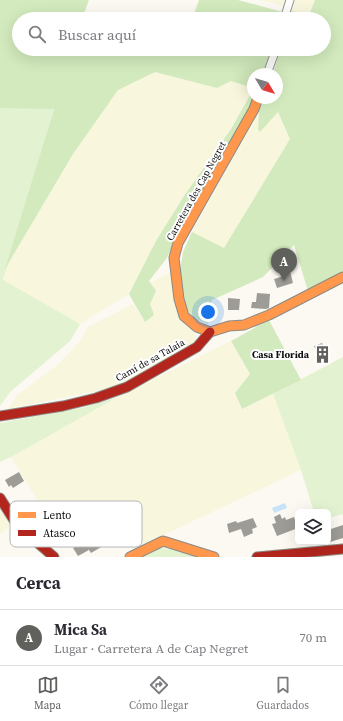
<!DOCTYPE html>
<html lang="es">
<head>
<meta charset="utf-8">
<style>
	:root { --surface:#fff; --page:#f7f7f7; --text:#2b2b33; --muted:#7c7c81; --line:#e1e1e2; --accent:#60605d }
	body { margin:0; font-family:"Source Serif 4",serif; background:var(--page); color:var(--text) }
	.controls { position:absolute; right:12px; bottom:12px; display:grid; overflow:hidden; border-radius:6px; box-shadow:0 4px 16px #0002 }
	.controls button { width:36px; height:36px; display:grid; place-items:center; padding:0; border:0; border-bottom:1px solid var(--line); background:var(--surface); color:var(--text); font:20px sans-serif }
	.compass { position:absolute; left:247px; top:68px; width:36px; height:36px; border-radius:50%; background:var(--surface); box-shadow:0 4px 16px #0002; rotate:128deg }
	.you { position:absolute; left:208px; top:312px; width:14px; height:14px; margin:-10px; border:3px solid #fff; border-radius:50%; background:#1a73e8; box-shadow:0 0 0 6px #1a73e833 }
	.badge { display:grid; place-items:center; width:26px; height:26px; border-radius:50%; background:var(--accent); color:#fff; font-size:13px; font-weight:700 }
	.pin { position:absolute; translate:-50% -33px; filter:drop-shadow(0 1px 2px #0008) }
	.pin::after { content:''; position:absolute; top:21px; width:14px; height:12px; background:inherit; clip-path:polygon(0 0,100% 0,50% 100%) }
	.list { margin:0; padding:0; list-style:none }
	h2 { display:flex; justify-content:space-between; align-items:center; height:52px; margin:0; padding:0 16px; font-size:17px }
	h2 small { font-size:13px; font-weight:400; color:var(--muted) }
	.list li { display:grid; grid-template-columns:26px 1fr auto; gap:12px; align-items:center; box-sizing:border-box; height:56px; padding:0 16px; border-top:1px solid var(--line) }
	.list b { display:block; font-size:15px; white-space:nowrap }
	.list p { margin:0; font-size:13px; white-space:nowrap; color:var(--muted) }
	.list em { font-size:13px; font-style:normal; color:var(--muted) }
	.icon { flex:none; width:22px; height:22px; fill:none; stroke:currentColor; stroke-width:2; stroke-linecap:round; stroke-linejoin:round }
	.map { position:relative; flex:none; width:343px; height:557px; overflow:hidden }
	.search { position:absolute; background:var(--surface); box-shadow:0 4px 16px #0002; left:12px; right:12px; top:12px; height:44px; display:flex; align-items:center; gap:10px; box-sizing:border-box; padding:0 14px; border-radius:22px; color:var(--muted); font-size:15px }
	.sheet { height:108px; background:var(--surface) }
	nav { display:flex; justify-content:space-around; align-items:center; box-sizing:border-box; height:56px; border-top:1px solid var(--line); background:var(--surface); font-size:11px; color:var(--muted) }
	nav a { display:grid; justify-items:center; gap:2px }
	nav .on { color:var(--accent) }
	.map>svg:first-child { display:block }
	.farmland { fill:#f8f7dd }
	.green { fill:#e3f2d0 }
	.forest { fill:#d2eabd }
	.water { fill:#c6e3f7 }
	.building { fill:#9e9c97 }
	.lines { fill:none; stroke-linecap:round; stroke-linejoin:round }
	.street-casing { stroke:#949390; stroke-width:9 }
	.slow-casing { stroke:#8b8a86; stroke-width:11 }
	.jam-casing { stroke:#8b8a86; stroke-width:11 }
	.street { stroke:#fefefd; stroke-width:7 }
	.slow { stroke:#ff974d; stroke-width:9 }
	.jam { stroke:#b3261e; stroke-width:9 }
	.labels { text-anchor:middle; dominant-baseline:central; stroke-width:4; stroke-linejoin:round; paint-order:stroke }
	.street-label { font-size:10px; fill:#0d0d0d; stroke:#fff }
	.poi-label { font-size:10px; font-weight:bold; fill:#0d0d0d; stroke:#fff; text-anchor:end }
	.key { fill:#fff; stroke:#b6b6b6; stroke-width:1 }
	.key-label { font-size:11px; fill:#0d0d0d }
</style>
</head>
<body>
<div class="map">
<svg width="343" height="557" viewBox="0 0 343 557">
	<rect width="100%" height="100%" fill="#fbf9f1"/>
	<g class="farmland">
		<polygon points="260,0 286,0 284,6"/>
		<polygon points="295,0 315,0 309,15 292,11"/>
		<polygon points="155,71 217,88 231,81 253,88 253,90 231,129 184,196 156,241 129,294 80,324 3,281 5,269 73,154 118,90"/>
		<polygon points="259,111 258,129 278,111 290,139 224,249 192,232"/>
		<polygon points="170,272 176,308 186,325 195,333 196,342 185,350 115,387 8,409 16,396 60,363 80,341 88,327 133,304 145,322 150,304 156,291 150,283"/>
		<polygon points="231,341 250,374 235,393 241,409 273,394 301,470 132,550 118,517 82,534 78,527 45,545 22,526 45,513 11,457 116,398"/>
		<polygon points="0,504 13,525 0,534"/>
	</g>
	<g class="green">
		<polygon points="0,108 54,108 3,280 80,324 70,341 10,392 0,406"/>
		<polygon points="343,357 343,516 342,514 328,518 328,512 314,512 301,470 273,394"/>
		<polygon points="116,398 11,457 0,462 0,423 86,407"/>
		<polygon points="154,548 172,549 199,557 137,557"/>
	</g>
	<g class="forest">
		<polygon points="0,0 89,0 82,19 19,19 19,49 155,49 178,56 180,49 273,49 266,74 253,74 253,88 231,81 217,88 155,72 118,90 73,154 5,269 54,109 0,108"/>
		<polygon points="199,0 238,0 283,12 281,19 192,19"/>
		<polygon points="315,0 343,0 343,272 308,291 294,245 263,277 212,300 208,324 195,319 186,308 180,272 183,252 192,232 224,248 290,139 278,112 260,132 258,129 259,111 265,98 277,98 277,74 273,74 280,49 324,49 324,19 290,19 292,11 309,15"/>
		<polygon points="253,90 253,98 256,98 166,259 149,281 156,291 150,304 154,315 145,322 129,294 156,241 184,196 231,129"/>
		<polygon points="269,320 301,380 242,409 235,393 250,374 231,341"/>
	</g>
	<polygon class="water" points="285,503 287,508 274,513 272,508"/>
	<g class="building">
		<polygon points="290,271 293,283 277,288 274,279 284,276 283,273"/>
		<polygon points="257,293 270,294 269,308 266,309 251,308 252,302 256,302"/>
		<polygon points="228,298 240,299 239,310 228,310"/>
		<polygon points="322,343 328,357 320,360 314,346"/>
		<polygon points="19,472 24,481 13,488 11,485 9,487 5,480"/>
		<polygon points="280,514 282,519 285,517 286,520 294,517 298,528 277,536 272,524 276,523 274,517"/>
		<polygon points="253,518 257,527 252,529 253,533 244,537 241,529 229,533 227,524 236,521 237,523"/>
		<polygon points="343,525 343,538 330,542 328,537 328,530"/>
		<polygon points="100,540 103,546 91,553 87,547"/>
		<polygon points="85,542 89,550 78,556 73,548"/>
	</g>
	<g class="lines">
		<defs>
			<g id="street">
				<polyline points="284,19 290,0"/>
				<polyline points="267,74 276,49"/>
			</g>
			<g id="slow">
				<polyline points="210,332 197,327 184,316 179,299 174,258 178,243 254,109 258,98"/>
				<polyline points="210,332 229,326 244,325 269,315 343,277"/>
				<polyline points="130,557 163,541 214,557"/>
			</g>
			<g id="jam">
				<polyline points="0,416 63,406 96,398 127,387 197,347 210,332"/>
				<polyline points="0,498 17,525 54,557"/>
				<polyline points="257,557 343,549"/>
			</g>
		</defs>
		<use href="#street" class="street-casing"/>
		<use href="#slow" class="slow-casing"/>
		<use href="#jam" class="jam-casing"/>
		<use href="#street" class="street"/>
		<use href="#slow" class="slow"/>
		<use href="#jam" class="jam"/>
	</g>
	<defs>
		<symbol id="building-bare" viewBox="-9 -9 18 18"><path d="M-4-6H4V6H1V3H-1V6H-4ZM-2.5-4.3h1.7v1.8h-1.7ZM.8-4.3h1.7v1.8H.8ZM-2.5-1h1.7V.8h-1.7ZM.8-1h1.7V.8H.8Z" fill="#60605d" stroke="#fff" stroke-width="2.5" paint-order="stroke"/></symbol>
	</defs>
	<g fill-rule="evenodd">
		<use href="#building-bare" x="310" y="342" width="25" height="25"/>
	</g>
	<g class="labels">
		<g class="street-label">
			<text transform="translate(196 191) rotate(-61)">Carretera des Cap Negret</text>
			<text transform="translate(150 360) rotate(-29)">Camí de sa Talaia</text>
		</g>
		<g class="poi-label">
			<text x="309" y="354">Casa Florida</text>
		</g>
	</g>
	<rect x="10" y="501" width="132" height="46" rx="6" class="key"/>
	<rect x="18" y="512" width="18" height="6" fill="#ff974d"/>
	<rect x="18" y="530" width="18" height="6" fill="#b3261e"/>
	<g class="key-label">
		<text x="43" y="519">Lento</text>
		<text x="43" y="537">Atasco</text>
	</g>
</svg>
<div class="controls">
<button><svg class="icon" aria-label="layers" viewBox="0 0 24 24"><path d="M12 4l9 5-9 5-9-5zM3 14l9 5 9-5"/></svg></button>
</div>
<svg class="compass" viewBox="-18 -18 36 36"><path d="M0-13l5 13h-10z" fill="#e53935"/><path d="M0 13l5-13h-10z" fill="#7c7c81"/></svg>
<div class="you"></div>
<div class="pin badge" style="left:284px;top:281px">A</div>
<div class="search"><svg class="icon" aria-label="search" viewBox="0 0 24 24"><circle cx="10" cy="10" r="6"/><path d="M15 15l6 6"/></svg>Buscar aquí</div>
</div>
<section class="sheet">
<h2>Cerca<small></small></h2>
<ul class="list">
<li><span class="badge">A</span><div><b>Mica Sa</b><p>Lugar · Carretera A de Cap Negret</p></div><em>70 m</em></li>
</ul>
</section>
<nav>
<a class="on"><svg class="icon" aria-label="map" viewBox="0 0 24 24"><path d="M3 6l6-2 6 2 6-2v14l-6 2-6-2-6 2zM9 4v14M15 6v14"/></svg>Mapa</a>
<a><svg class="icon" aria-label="directions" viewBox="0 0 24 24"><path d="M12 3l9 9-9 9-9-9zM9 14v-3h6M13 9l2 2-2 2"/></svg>Cómo llegar</a>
<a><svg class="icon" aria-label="saved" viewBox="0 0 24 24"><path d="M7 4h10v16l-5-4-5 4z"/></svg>Guardados</a>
</nav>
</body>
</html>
